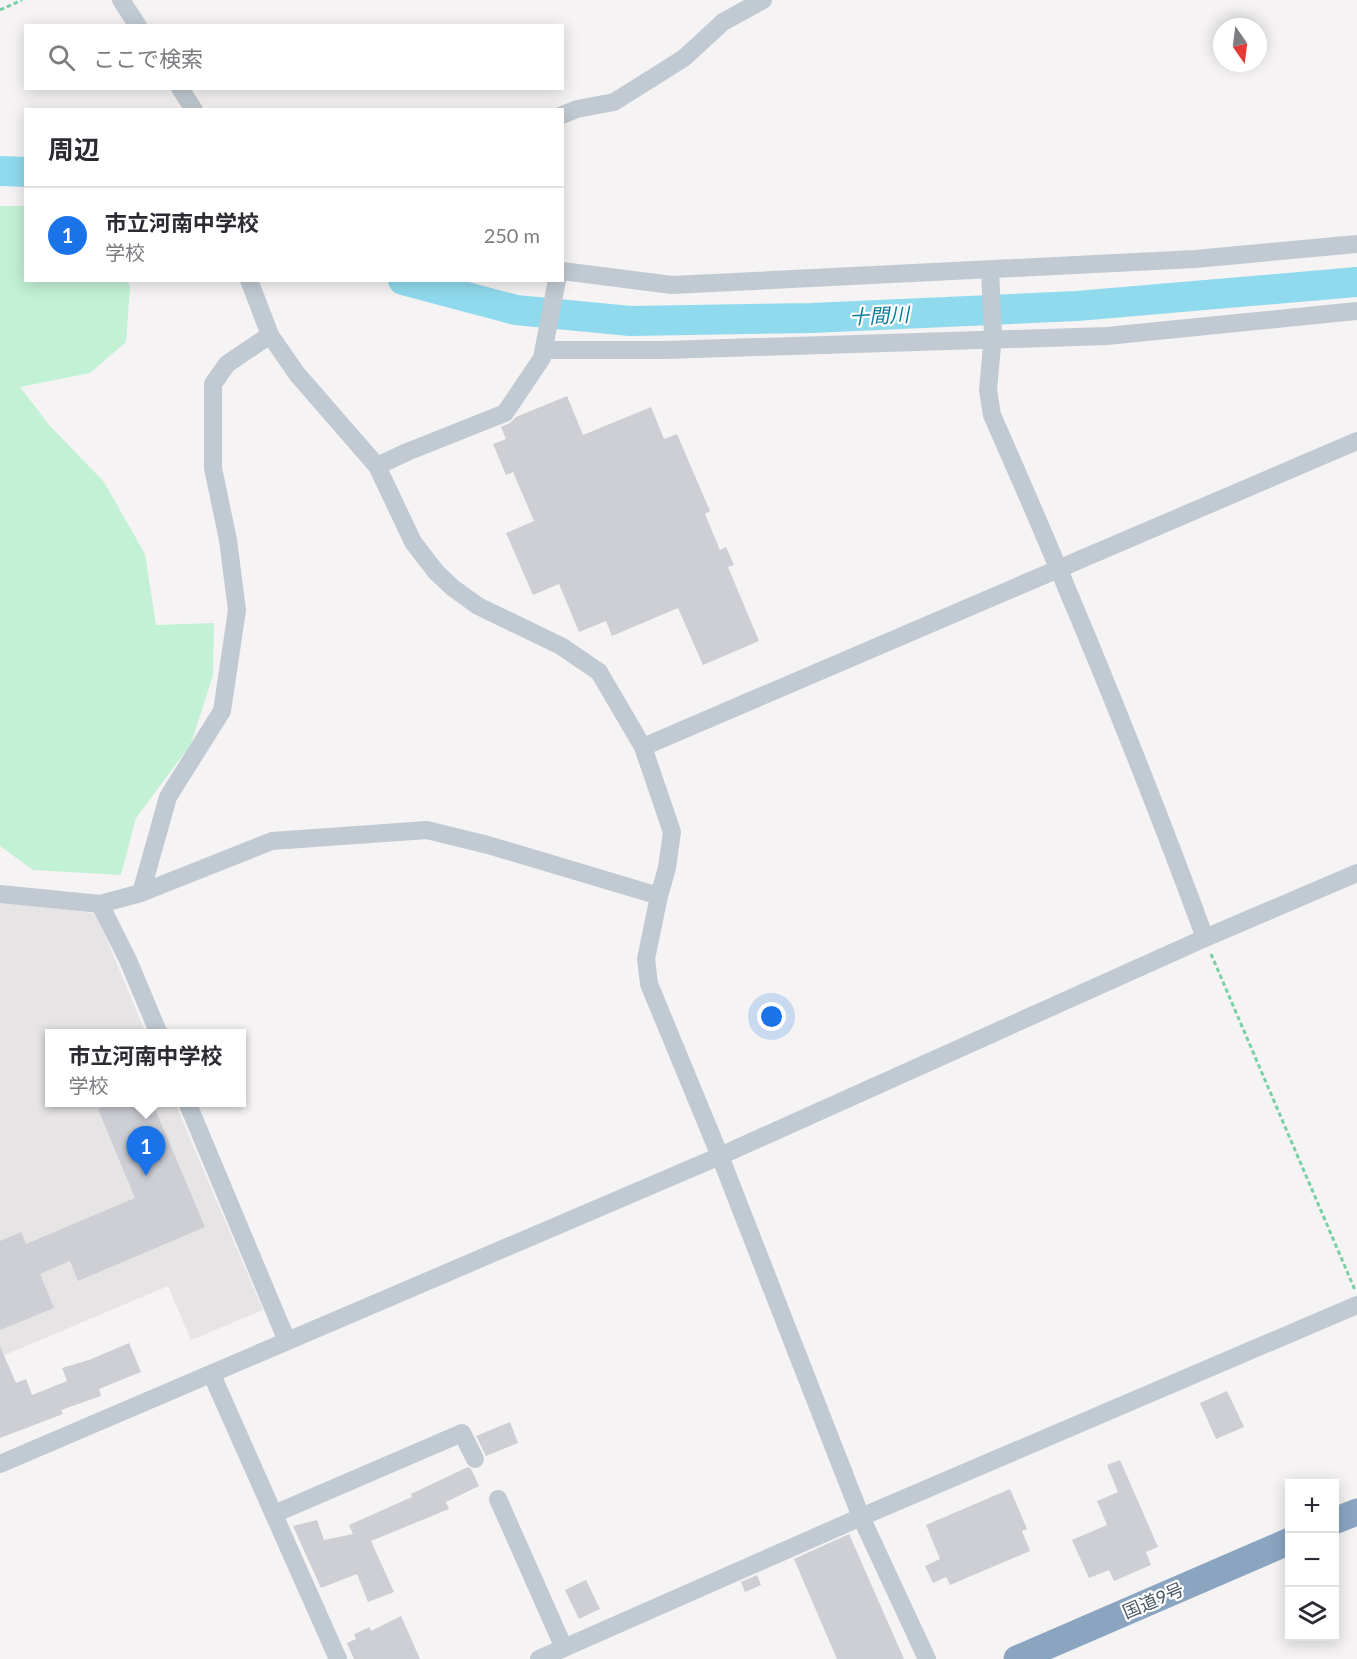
<!DOCTYPE html>
<html lang="ja">
<head>
<meta charset="utf-8">
<style>
	:root { --surface:#fff; --page:#f7f7f7; --text:#2b2b33; --muted:#7c7c81; --line:#e1e1e2; --accent:#1a73e8 }
	body { margin:0; font-family:Lato,"Noto Sans JP",sans-serif; background:var(--page); color:var(--text) }
	.controls { position:absolute; right:18px; bottom:18px; display:grid; overflow:hidden; border-radius:0px; box-shadow:0 3px 15px #0003 }
	.controls button { width:54px; height:54px; display:grid; place-items:center; padding:0; border:0; border-bottom:2px solid var(--line); background:var(--surface); color:var(--text); font:30px sans-serif }
	.compass { position:absolute; left:1213px; top:18px; width:54px; height:54px; border-radius:50%; background:var(--surface); box-shadow:0 3px 15px #0003; rotate:166deg }
	.you { position:absolute; left:772px; top:1017px; width:21px; height:21px; margin:-15px; border:4px solid #fff; border-radius:50%; background:#1a73e8; box-shadow:0 0 0 9px #1a73e833 }
	.badge { display:grid; place-items:center; width:39px; height:39px; border-radius:50%; background:var(--accent); color:#fff; font-size:20px; font-weight:700 }
	.pin { position:absolute; translate:-50% -50px; filter:drop-shadow(0 2px 3px #0008) }
	.pin::after { content:''; position:absolute; top:32px; width:21px; height:18px; background:inherit; clip-path:polygon(0 0,100% 0,50% 100%) }
	.popup { position:absolute; left:45px; top:1029px; width:201px; height:78px; box-sizing:border-box; display:grid; place-content:center; border-radius:0px; background:var(--surface); filter:drop-shadow(0 2px 4px #0005); font-size:20px; white-space:nowrap; color:var(--muted) }
	.popup b { font-size:22px; color:var(--text) }
	.popup::after { content:''; position:absolute; left:50%; top:100%; margin-left:-12px; border:12px solid transparent; border-top-color:var(--surface) }
	.list { margin:0; padding:0; list-style:none }
	h2 { display:flex; justify-content:space-between; align-items:center; height:78px; margin:0; padding:0 24px; font-size:26px }
	h2 small { font-size:20px; font-weight:400; color:var(--muted) }
	.list li { display:grid; grid-template-columns:39px 1fr auto; gap:18px; align-items:center; box-sizing:border-box; height:96px; padding:0 24px; border-top:2px solid var(--line) }
	.list b { display:block; font-size:22px; white-space:nowrap }
	.list p { margin:0; font-size:20px; white-space:nowrap; color:var(--muted) }
	.list em { font-size:20px; font-style:normal; color:var(--muted) }
	.icon { flex:none; width:33px; height:33px; fill:none; stroke:currentColor; stroke-width:2; stroke-linecap:round; stroke-linejoin:round }
	.map { position:relative; flex:none; width:1357px; height:1659px; overflow:hidden }
	.search { position:absolute; background:var(--surface); box-shadow:0 3px 15px #0003; left:24px; top:24px; width:540px; height:66px; display:flex; align-items:center; gap:15px; box-sizing:border-box; padding:0 21px; border-radius:0px; color:var(--muted); font-size:22px }
	.panel { position:absolute; background:var(--surface); box-shadow:0 3px 15px #0003; left:24px; top:108px; width:540px; height:174px; border-radius:0px }
	.map>svg:first-child { display:block }
	.education { fill:#e6e4e5 }
	.green { fill:#c3f1d5 }
	.lines { fill:none; stroke-linecap:round; stroke-linejoin:round }
	.river { stroke:#90daee; stroke-width:30 }
	.building { fill:#cdcfd5 }
	.path { stroke:#7ad0a6; stroke-width:3; stroke-dasharray:4.5 3; stroke-linecap:butt }
	.minor { stroke:#c1cad2; stroke-width:18 }
	.highway { stroke:#8ba5c1; stroke-width:27 }
	.labels { text-anchor:middle; dominant-baseline:central; stroke-width:4.5; stroke-linejoin:round; paint-order:stroke }
	.street-label { font-size:18px; fill:#4a5661; stroke:#fff }
	.water-label { font-size:20px; font-style:italic; fill:#0c7c9b; stroke:#fff }
</style>
</head>
<body>
<div class="map">
<svg width="1357" height="1659" viewBox="0 0 1357 1659">
	<rect width="100%" height="100%" fill="#f5f3f3"/>
	<polygon class="education" points="3,900 96,914 146,1033 50,1034 50,1102 175,1103 263,1310 191,1340 168,1286 0,1357 0,902"/>
	<polygon class="green" points="0,206 25,206 26,280 127,281 130,287 126,342 90,373 20,387 50,426 104,482 145,554 156,625 214,623 213,675 191,744 136,818 121,875 33,870 0,846"/>
	<g class="lines">
		<g class="river">
			<polyline points="0,171 26,172"/>
			<polyline points="403,280 516,310 630,321 812,318 1077,306 1357,282"/>
		</g>
	</g>
	<g class="building">
		<polygon points="567,396 583,435 651,407 664,439 677,434 710,511 705,514 720,550 726,547 734,565 728,567 759,641 703,665 678,608 612,636 606,621 579,632 559,584 533,595 506,533 534,521 513,472 506,475 493,444 506,439 501,427 510,423 516,417"/>
		<polygon points="112,1102 152,1102 205,1227 78,1281 70,1261 40,1274 54,1308 0,1330 0,1241 21,1232 26,1244 135,1198 98,1109"/>
		<polygon points="129,1343 141,1372 99,1389 101,1396 61,1410 63,1414 0,1438 0,1346 16,1383 26,1379 32,1395 67,1381 62,1368 89,1360"/>
		<polygon points="1227,1391 1244,1427 1216,1439 1200,1403"/>
		<polygon points="510,1422 518,1443 486,1456 476,1436"/>
		<polygon points="1120,1460 1158,1547 1146,1552 1151,1565 1114,1581 1109,1570 1089,1578 1072,1540 1107,1525 1097,1501 1118,1492 1107,1465"/>
		<polygon points="468,1467 471,1469 479,1486 446,1502 449,1509 371,1541 394,1592 368,1602 357,1574 321,1588 293,1526 317,1520 324,1540 353,1534 349,1525 412,1497 411,1494"/>
		<polygon points="1010,1489 1027,1529 1022,1531 1030,1551 950,1585 946,1577 933,1583 925,1566 940,1559 926,1525"/>
		<polygon points="849,1534 904,1659 837,1659 794,1559"/>
		<polygon points="757,1575 761,1585 745,1592 741,1582"/>
		<polygon points="586,1580 600,1609 579,1619 565,1590"/>
		<polygon points="401,1616 420,1659 354,1659 347,1643 356,1639 354,1634 370,1627 371,1631"/>
	</g>
	<g class="lines">
		<g class="path">
			<polyline points="0,10 22,0"/>
			<polyline points="1211,954 1355,1290"/>
		</g>
		<g class="minor">
			<polyline points="121,0 138,26"/>
			<polyline points="180,88 194,110"/>
			<polyline points="562,115 577,109 614,102 684,58 723,22 763,0"/>
			<path d="M990 270 993 335 988 390 992 415C1068 587 1140 761 1205 938"/>
			<polyline points="562,271 672,285 1195,259 1357,244"/>
			<polyline points="249,280 270,335 297,374 377,466 413,542 436,572 453,588 478,606 561,646 599,672 643,747 672,832 667,868 659,896 646,959 649,984 720,1156 861,1517 927,1659"/>
			<polyline points="544,350 665,350 1107,336 1357,311"/>
			<polyline points="377,466 407,452 505,413 542,358 557,280"/>
			<polyline points="643,747 1357,441"/>
			<polyline points="141,893 168,797 222,711 237,610 228,540 213,468 213,384 227,364 270,335"/>
			<polyline points="0,894 100,904 141,893 272,841 427,830 488,845 659,896"/>
			<polyline points="100,904 128,960 159,1034"/>
			<polyline points="187,1102 287,1341"/>
			<polyline points="212,1375 338,1659"/>
			<polyline points="0,1464 720,1156 1205,938 1357,873"/>
			<polyline points="498,1499 564,1648"/>
			<polyline points="274,1514 462,1433 475,1459"/>
			<polyline points="539,1659 861,1517 1357,1305"/>
		</g>
		<g class="highway">
			<polyline points="1334,1521 1357,1512"/>
			<polyline points="1017,1659 1290,1541"/>
		</g>
	</g>
	<g class="labels">
		<g class="street-label">
			<text transform="translate(1153 1600) rotate(-23)">国道9号</text>
		</g>
		<g class="water-label">
			<text transform="translate(879 315) rotate(-3)">十間川</text>
		</g>
	</g>
</svg>
<div class="controls">
<button>+</button>
<button>−</button>
<button><svg class="icon" aria-label="layers" viewBox="0 0 24 24"><path d="M12 4l9 5-9 5-9-5zM3 14l9 5 9-5"/></svg></button>
</div>
<svg class="compass" viewBox="-18 -18 36 36"><path d="M0-13l5 13h-10z" fill="#e53935"/><path d="M0 13l5-13h-10z" fill="#7c7c81"/></svg>
<div class="you"></div>
<div class="pin badge" style="left:146px;top:1176px">1</div>
<div class="popup"><b>市立河南中学校</b>学校</div>
<div class="search"><svg class="icon" aria-label="search" viewBox="0 0 24 24"><circle cx="10" cy="10" r="6"/><path d="M15 15l6 6"/></svg>ここで検索</div>
<section class="panel">
<h2>周辺<small></small></h2>
<ul class="list">
<li><span class="badge">1</span><div><b>市立河南中学校</b><p>学校</p></div><em>250 m</em></li>
</ul>
</section>
</div>
</body>
</html>
